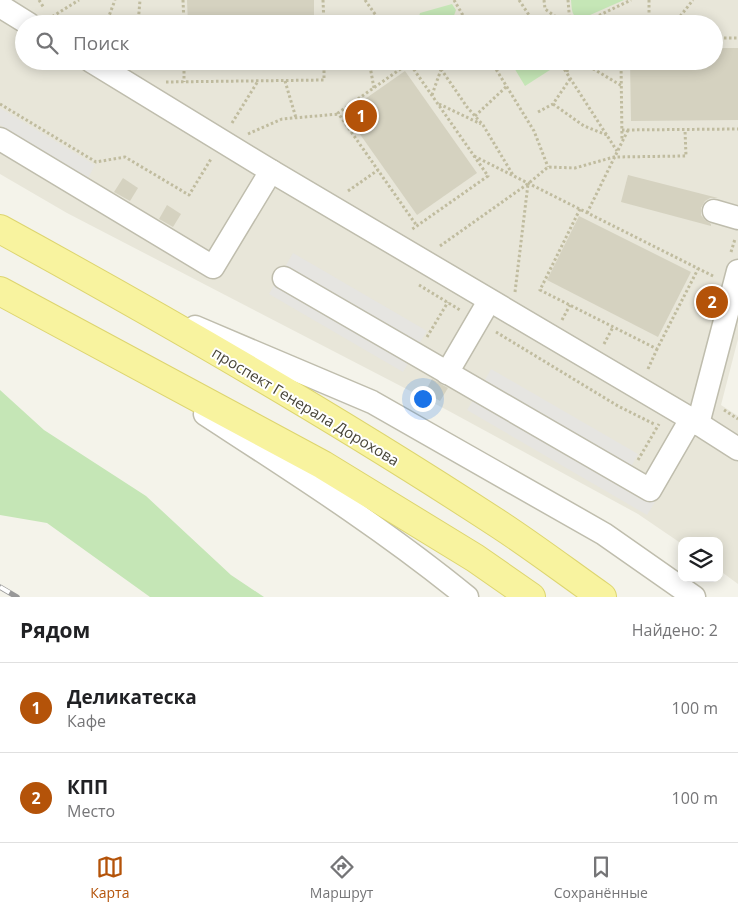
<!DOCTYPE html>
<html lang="ru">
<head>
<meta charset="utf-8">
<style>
	:root { --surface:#fff; --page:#f6f6f6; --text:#202124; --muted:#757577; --line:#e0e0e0; --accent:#b45309 }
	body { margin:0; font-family:"Open Sans",sans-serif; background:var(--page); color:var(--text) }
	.controls { position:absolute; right:15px; bottom:15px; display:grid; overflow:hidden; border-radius:10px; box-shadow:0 2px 12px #0003 }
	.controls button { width:45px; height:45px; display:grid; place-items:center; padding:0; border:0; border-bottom:1px solid var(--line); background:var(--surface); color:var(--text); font:25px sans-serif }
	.you { position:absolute; left:422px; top:398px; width:18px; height:18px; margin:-12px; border:4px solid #fff; border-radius:50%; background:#1a73e8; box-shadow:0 0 0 8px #1a73e833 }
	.badge { display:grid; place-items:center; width:32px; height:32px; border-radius:50%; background:var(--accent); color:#fff; font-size:16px; font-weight:700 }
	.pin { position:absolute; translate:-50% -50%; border:2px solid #fff; box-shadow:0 1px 5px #0006 }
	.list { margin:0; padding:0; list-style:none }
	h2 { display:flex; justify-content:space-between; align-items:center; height:65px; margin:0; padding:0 20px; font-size:21px }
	h2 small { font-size:16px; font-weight:400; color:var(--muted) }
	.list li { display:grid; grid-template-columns:32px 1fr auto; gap:15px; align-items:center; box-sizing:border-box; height:90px; padding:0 20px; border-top:1px solid var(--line) }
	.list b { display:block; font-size:19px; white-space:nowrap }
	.list p { margin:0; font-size:16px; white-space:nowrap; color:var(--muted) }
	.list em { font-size:16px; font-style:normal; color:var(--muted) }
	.icon { flex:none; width:28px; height:28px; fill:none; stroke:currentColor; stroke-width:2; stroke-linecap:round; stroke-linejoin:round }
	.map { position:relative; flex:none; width:738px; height:597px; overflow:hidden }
	.search { position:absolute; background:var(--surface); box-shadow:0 2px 12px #0003; left:15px; right:15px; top:15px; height:55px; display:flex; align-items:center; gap:12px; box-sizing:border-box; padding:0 18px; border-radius:28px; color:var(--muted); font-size:19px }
	.sheet { height:245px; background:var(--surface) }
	nav { display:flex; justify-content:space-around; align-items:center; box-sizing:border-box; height:70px; border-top:1px solid var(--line); background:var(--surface); font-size:14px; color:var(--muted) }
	nav a { display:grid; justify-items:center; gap:2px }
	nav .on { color:var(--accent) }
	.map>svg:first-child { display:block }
	.residential { fill:#e8e6d9; fill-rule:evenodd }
	.green { fill:#c5e6b6 }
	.parking { fill:#e6e5e1 }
	.building { fill:#d5d2c0 }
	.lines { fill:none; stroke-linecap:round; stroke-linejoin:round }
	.minor-casing { stroke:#bfbdad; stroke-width:25 }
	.major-casing { stroke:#ddd56f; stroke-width:30 }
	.path { stroke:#c0bc9f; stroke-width:3; stroke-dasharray:2.5 2.5; stroke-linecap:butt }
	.minor { stroke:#fff; stroke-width:22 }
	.major { stroke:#f8f39f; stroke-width:28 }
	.rail-casing { stroke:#989898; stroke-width:5.5 }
	.rail { stroke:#fff; stroke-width:4; stroke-dasharray:11; stroke-linecap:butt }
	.labels { text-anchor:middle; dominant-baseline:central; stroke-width:4; stroke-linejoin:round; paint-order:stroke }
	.street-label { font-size:15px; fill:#484539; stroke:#fff }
</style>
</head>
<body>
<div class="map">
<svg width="738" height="597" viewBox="0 0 738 597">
	<rect width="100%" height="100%" fill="#f4f3ea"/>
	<path class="residential" d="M0 0H738V339L721 405 738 416V584L719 570V541H682V544L638 514 447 410 67 213 0 174ZM24 24H714V61H24Z"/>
	<g class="green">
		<path d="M571 0H624L581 19C571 17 572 9 571 0Z"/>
		<polygon points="452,4 456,10 451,24 420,24 418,20 420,13"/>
		<polygon points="510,61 549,61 553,68 525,86"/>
		<polygon points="0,390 44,430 146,496 231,575 264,597 150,597 47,523 0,515"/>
	</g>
	<g class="parking">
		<polygon points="0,108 95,165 88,178 0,125"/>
		<polygon points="293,253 427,331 419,344 285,267"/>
		<polygon points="276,282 410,360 403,372 269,294"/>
		<polygon points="491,369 638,454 631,467 484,382"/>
		<polygon points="475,397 655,502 647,515 467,410"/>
	</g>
	<g class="building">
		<polygon points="187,0 314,0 314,24 188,24"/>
		<polygon points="714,48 738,48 738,120 631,121 630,61 714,61"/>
		<polygon points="405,71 477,173 417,215 345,113"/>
		<polygon points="628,175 718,198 710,198 705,201 701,208 701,215 705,220 711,224 711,226 621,202"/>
		<polygon points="123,178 138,188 130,201 114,192"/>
		<polygon points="167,205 181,214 173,227 159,219"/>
		<polygon points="579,216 691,272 658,337 547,280"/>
		<polygon points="432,379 448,388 440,401 425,392"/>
	</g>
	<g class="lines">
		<defs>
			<g id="minor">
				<polyline points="0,6 29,24"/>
				<polyline points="91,61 271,171 691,419 738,449"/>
				<polyline points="0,139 213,267 271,171"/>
				<polyline points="714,211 738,218"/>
				<polyline points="284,278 650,490 691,419"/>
				<polyline points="195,327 372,402 604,534 694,597"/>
				<polyline points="447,373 489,301"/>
				<path d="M205 414C294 472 384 529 467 597"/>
				<polyline points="698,424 738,271"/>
			</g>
			<g id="major">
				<path d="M0 229C170 322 338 419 500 525 535 548 568 573 602 597"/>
				<polyline points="0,291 323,465 475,558 531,597"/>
			</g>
		</defs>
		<use href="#minor" class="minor-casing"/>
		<use href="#major" class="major-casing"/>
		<g class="path">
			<polyline points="39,0 44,8"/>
			<polyline points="183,0 184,24"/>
			<polyline points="323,0 324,24"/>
			<polyline points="365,0 382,24"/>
			<polyline points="454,0 468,24"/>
			<polyline points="519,0 535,24"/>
			<polyline points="544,0 545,9 566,24"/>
			<polyline points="568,0 570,24"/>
			<polyline points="649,0 649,24"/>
			<polyline points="49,16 50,18 79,0"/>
			<polyline points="49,18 60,24"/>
			<polyline points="324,21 342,19 345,24"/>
			<polyline points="106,24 115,0"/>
			<polyline points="138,24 140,0"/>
			<polyline points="459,24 462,14"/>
			<polyline points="581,24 631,0"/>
			<polyline points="674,24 693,0"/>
			<polyline points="714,38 738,38"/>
			<polyline points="184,61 184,82"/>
			<polyline points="369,61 374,88"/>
			<polyline points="408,61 488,176 411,230"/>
			<polyline points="491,61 534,131 548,167"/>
			<polyline points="559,61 617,151"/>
			<polyline points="580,61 622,86"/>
			<polyline points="621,61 622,141"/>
			<polyline points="409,63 338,113 417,226"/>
			<polyline points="441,69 467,107 483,125 513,175"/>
			<polyline points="567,72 569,61"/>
			<polyline points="285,81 296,118"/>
			<polyline points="166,82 324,80 324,61"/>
			<polyline points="432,95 444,61"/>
			<polyline points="0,104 96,162 125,157 189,195 211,159"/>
			<polyline points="439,104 481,124"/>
			<polyline points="553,104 584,126 607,135"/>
			<polyline points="538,112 553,104 570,79"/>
			<polyline points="475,116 507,86"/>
			<polyline points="232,123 258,81"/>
			<polyline points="622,130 738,129"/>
			<polyline points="248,134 282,119 339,114"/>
			<polyline points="474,156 715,277"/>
			<polyline points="348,191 378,170"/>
			<polyline points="580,209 540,290 657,349 698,269"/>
			<polyline points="587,213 628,130"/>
			<polyline points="440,246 529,183 548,167 575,168 614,157 686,156 685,130"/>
			<polyline points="731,252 735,239"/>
			<polyline points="419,285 460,310"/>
			<polyline points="515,292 528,184"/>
			<polyline points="562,320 570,305"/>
			<polyline points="496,332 618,406 654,424"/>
			<polyline points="427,337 448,302"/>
			<polyline points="604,344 613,327"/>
			<polyline points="648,369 657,349"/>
			<polyline points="724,410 738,419"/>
			<polyline points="638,460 659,424"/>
		</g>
		<use href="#minor" class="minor"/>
		<use href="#major" class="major"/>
		<defs>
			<polyline id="rail" points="0,587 17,597"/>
		</defs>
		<use href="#rail" class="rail-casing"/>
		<use href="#rail" class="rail"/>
	</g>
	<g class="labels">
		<g class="street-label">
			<text transform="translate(306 406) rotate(31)">проспект Генерала Дорохова</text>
		</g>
	</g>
</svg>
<div class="controls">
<button><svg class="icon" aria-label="layers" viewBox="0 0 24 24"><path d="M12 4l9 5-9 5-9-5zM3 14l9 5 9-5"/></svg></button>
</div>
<div class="you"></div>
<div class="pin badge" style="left:361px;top:116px">1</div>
<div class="pin badge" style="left:712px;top:302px">2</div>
<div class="search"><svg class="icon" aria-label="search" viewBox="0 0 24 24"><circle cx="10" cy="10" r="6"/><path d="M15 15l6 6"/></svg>Поиск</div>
</div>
<section class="sheet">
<h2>Рядом<small>Найдено: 2</small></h2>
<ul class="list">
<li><span class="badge">1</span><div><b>Деликатеска</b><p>Кафе</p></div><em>100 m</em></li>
<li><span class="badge">2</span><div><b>КПП</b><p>Место</p></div><em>100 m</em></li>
</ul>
</section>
<nav>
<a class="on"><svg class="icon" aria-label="map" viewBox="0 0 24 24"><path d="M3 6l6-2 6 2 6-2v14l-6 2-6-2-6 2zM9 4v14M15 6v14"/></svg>Карта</a>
<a><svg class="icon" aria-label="directions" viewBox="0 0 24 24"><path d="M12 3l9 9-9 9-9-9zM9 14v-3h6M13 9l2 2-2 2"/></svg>Маршрут</a>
<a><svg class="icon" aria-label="saved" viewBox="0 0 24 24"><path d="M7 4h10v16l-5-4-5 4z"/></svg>Сохранённые</a>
</nav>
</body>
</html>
